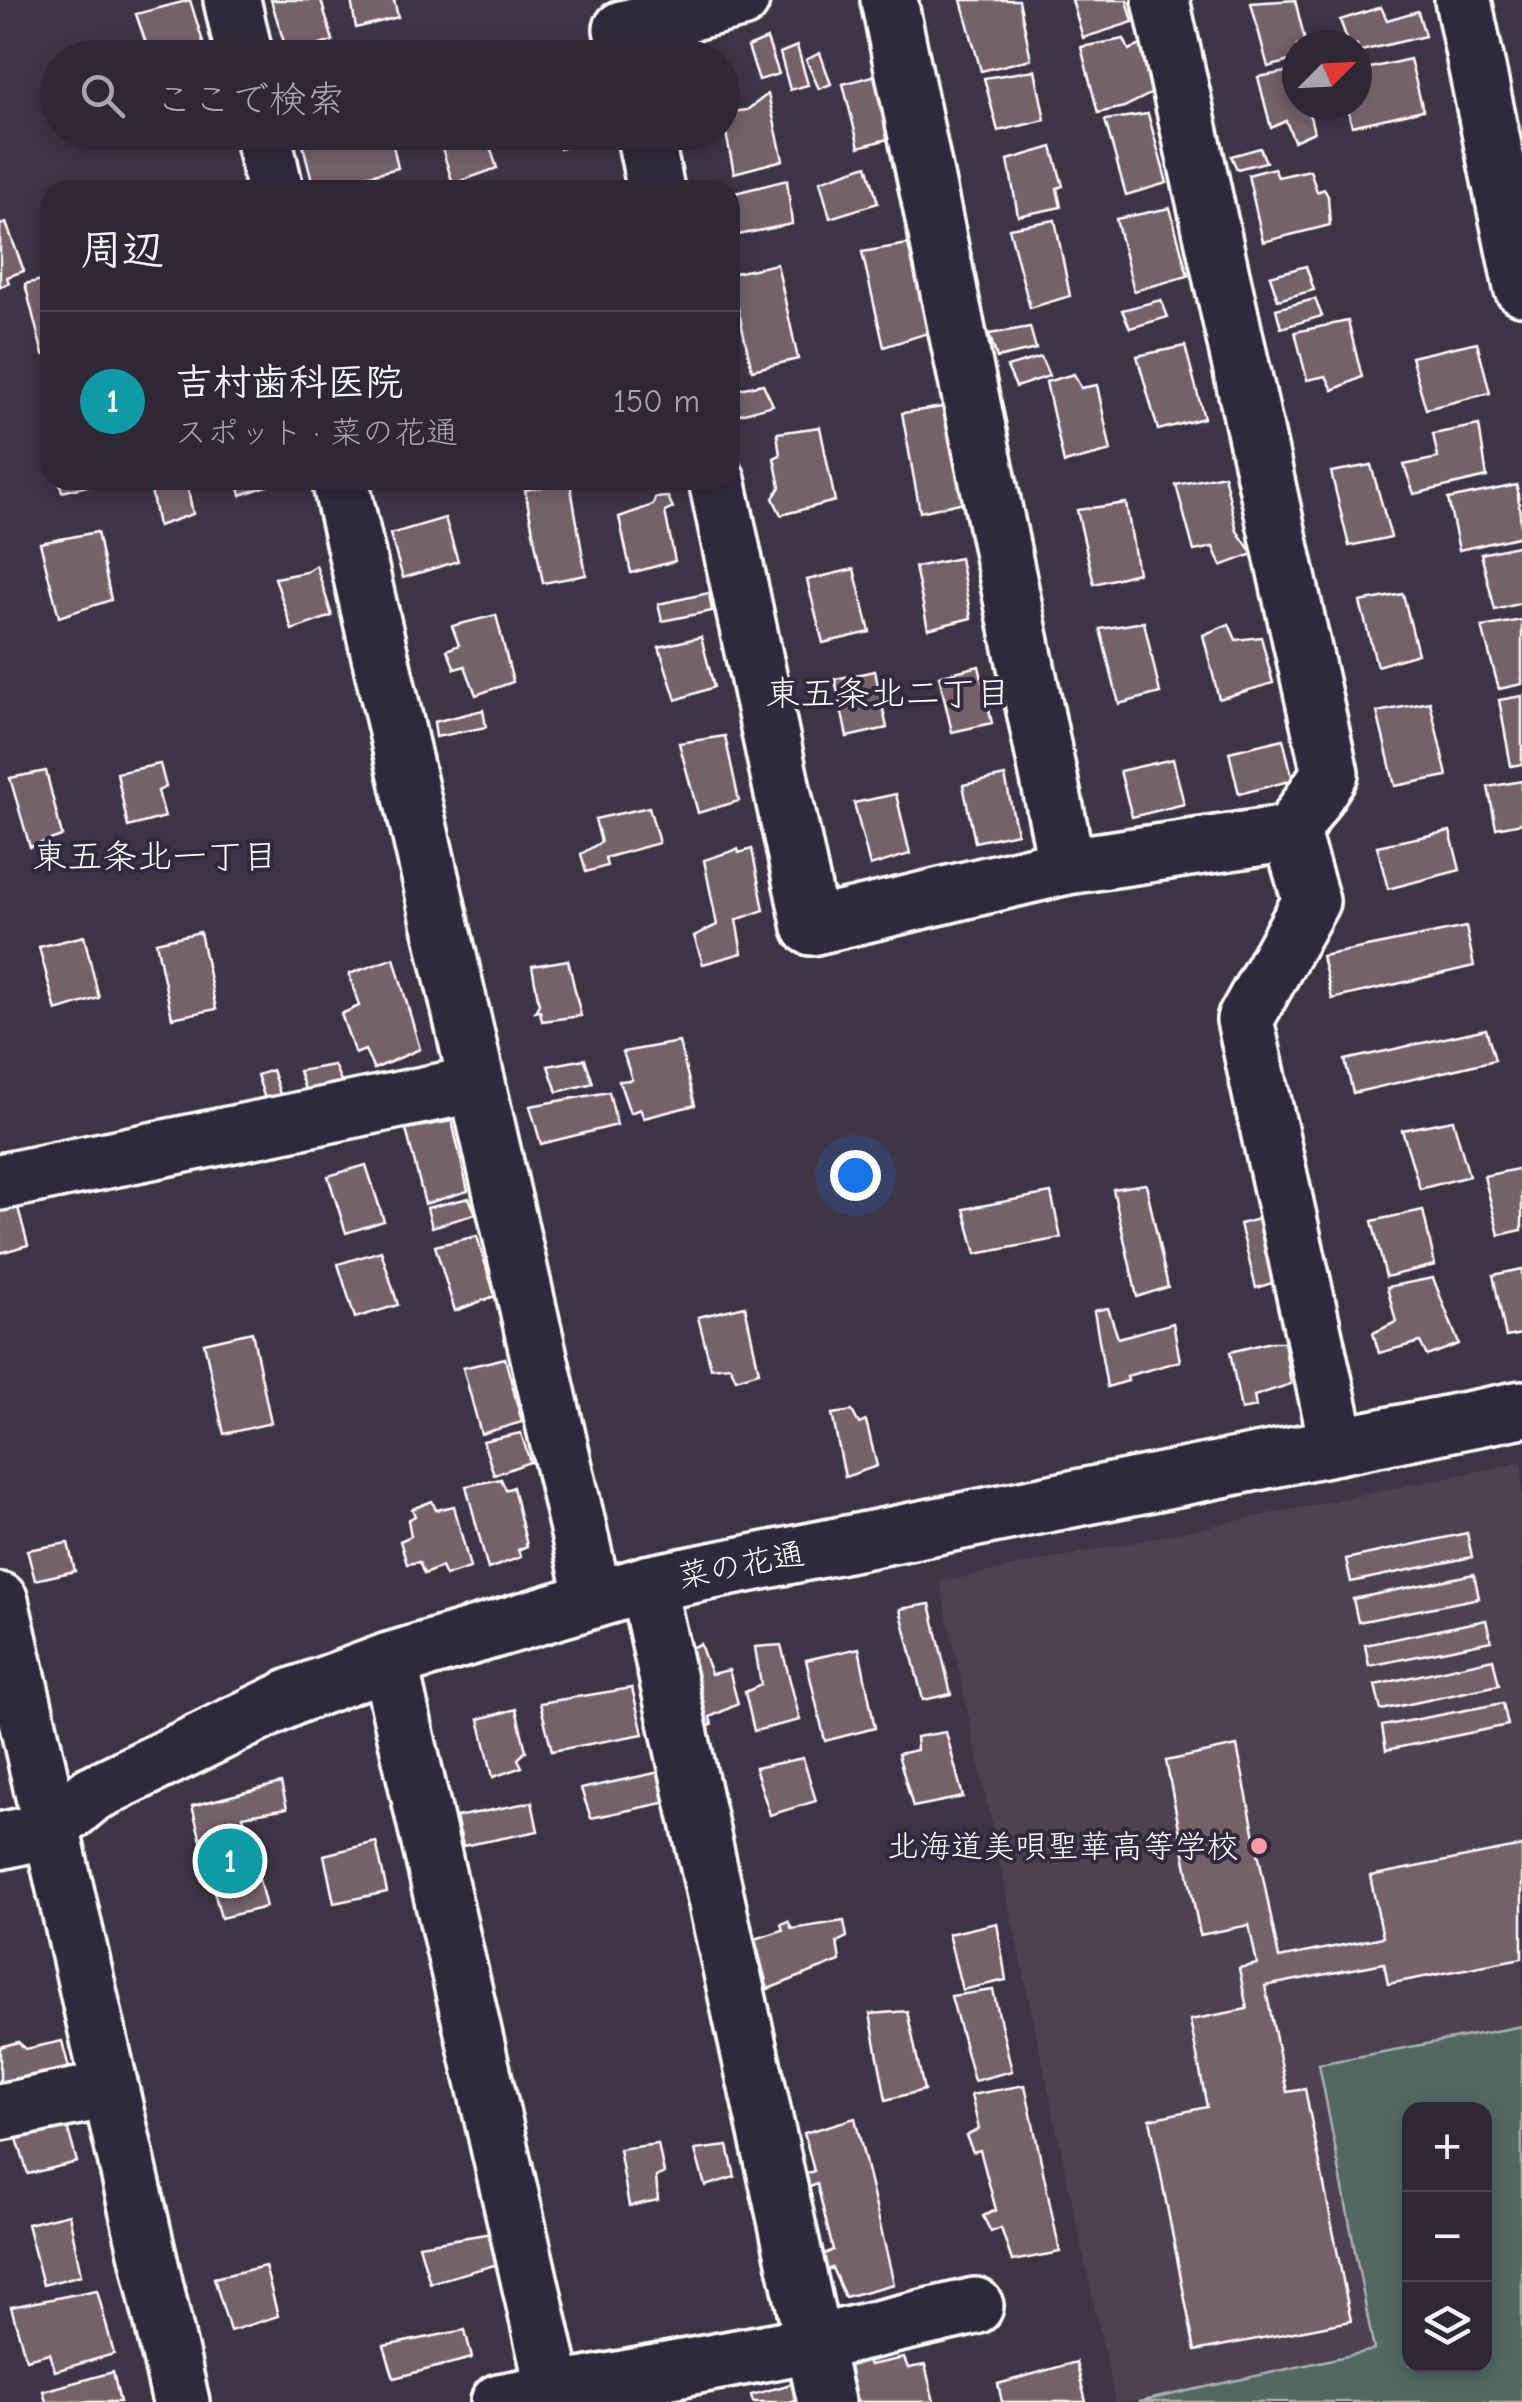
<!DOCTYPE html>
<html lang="ja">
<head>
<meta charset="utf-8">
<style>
	:root { --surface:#2e2834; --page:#36303c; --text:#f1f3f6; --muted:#a7a6ac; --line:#49444f; --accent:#ff9aa2 }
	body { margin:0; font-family:"Comic Neue","Klee One",sans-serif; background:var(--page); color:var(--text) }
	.controls { position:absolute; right:30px; bottom:30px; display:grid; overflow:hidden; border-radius:20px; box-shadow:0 5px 15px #0003 }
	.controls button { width:90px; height:90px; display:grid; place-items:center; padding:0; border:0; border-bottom:2px solid var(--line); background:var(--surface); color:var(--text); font:50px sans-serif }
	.compass { position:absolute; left:1282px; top:30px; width:90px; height:90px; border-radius:50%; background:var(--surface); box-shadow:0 5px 15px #0003; rotate:66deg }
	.you { position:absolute; left:855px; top:1175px; width:35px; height:35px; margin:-25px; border:8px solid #fff; border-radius:50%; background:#1a73e8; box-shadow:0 0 0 15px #1a73e833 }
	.badge { display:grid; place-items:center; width:65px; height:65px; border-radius:50%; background:var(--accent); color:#fff; font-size:32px; font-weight:700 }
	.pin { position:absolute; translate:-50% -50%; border:5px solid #fff; box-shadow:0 2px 10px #0006 }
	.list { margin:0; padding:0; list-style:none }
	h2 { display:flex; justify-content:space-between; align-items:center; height:130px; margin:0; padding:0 40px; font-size:42px }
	h2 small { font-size:32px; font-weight:400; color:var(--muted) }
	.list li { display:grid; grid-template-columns:65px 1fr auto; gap:30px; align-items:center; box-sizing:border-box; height:180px; padding:0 40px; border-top:2px solid var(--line) }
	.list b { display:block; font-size:38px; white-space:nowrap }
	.list p { margin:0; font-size:32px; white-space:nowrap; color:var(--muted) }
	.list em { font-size:32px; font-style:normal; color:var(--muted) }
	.icon { flex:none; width:55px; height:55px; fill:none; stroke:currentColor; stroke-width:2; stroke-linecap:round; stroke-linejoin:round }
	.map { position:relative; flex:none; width:1522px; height:2402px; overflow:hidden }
	.search { position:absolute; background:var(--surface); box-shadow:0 5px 15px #0003; left:40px; top:40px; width:700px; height:110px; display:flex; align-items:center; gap:25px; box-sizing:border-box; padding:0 35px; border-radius:55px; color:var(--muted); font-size:38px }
	.panel { position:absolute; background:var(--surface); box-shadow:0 5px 15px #0003; left:40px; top:180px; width:700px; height:310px; border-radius:30px }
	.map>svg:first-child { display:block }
	.built { fill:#4e4250; fill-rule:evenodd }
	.pitch { fill:#536862; stroke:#a9b4b0; stroke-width:2.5; fill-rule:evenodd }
	.building { fill:#756269; stroke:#fff; stroke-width:2.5 }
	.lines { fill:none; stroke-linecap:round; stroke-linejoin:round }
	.minor-casing { stroke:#fff; stroke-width:62 }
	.minor { stroke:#2f2a3d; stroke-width:55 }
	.poi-dot { fill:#ff9aa2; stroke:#2f2a3d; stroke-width:4 }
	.labels { text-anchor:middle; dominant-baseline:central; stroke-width:8; stroke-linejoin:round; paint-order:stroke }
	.street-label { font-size:32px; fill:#fff; stroke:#2f2a3d }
	.poi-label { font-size:32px; fill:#fff; stroke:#2f2a3d; text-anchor:end }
	.neighbourhood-label { font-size:35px; fill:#fff; stroke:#2f2a3d }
</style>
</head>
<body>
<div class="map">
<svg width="1522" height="2402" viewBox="0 0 1522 2402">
	<rect width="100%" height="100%" fill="#3d3546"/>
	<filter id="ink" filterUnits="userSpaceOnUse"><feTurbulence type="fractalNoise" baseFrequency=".01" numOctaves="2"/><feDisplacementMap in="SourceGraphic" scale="20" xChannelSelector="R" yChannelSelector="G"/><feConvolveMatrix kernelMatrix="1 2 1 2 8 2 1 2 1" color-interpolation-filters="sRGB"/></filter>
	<g filter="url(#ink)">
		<path class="built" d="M1522 1462V2402H1115L940 1582ZM1410 2110H1484V2364H1410Z"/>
		<path class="pitch" d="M1522 2026V2402H1138L1374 2350 1319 2064ZM1410 2110H1484V2364H1410Z"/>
		<g class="building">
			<polygon points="190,0 208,58 151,58 136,14"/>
			<polygon points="271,0 321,0 333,41 288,55"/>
			<polygon points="351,0 394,0 398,17 356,28"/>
			<polygon points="961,0 1019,0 1031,59 981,71"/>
			<polygon points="1072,0 1127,0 1133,22 1083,38"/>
			<polygon points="1295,0 1306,45 1297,45 1297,59 1268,67 1251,3"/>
			<polygon points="1381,7 1387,20 1418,11 1425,36 1357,52 1357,45 1349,45 1340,20"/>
			<polygon points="767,39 779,74 759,80 748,47"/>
			<polygon points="1124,39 1129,50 1146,43 1158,90 1124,107 1098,113 1081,47"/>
			<polygon points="797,46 808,85 790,90 780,53"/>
			<polygon points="820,53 831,84 819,89 806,60"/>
			<polygon points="1410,59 1423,110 1352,126 1347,105 1357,105 1357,71"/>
			<polygon points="1035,70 1045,120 998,131 984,78"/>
			<polygon points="1297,70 1297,105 1307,105 1314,132 1294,141 1286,121 1271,128 1258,77"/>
			<polygon points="880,74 895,137 859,147 843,84"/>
			<polygon points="768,94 783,160 734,173 722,113 747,110"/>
			<polygon points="1148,114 1167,183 1126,195 1105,120"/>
			<polygon points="390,132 398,168 314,189 300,133"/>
			<polygon points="437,132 485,132 497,168 453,184"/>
			<polygon points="555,132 602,132 602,136 560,149"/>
			<polygon points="1052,147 1063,186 1057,188 1061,207 1018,216 1008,160"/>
			<polygon points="1260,148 1266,162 1237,169 1231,156"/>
			<polygon points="867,165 878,203 830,218 820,181"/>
			<polygon points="1274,168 1278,177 1310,170 1317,192 1324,189 1328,196 1330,225 1263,242 1248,175"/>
			<polygon points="787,180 792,224 738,235 731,194"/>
			<polygon points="1170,208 1188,276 1134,291 1116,219"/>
			<polygon points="1055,220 1070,296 1030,308 1009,228"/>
			<polygon points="6,223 24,271 7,277 9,283 0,287 0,225"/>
			<polygon points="908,244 928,333 884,347 862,252"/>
			<polygon points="777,264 798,359 752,370 730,274"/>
			<polygon points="1306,266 1314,290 1278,300 1270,276"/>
			<polygon points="50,278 50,353 43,355 25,284"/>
			<polygon points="1315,299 1322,316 1281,328 1276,309"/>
			<polygon points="1161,300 1168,317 1130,328 1122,310"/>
			<polygon points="1348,321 1362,377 1333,390 1326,376 1307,380 1295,332"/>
			<polygon points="1030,327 1036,349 997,358 989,334"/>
			<polygon points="1477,342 1490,393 1426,409 1411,357"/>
			<polygon points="1185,346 1204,418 1158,430 1137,356"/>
			<polygon points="1041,357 1049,376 1016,387 1007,367"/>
			<polygon points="1074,374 1081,388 1097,385 1111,451 1064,463 1046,382"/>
			<polygon points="763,384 773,405 737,415 730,391"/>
			<polygon points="943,407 964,502 920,512 902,413"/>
			<polygon points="1479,425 1487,477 1414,494 1404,465 1438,458 1433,434"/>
			<polygon points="820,427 835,501 781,515 773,498 780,487 774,458 780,455 777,433"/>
			<polygon points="1371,465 1391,537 1349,546 1331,472"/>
			<polygon points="1224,475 1237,531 1253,554 1221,566 1213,547 1194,551 1176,485"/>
			<polygon points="59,480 111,480 62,492"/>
			<polygon points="149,480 186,480 193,514 158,526"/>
			<polygon points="237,480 278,480 278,482 241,495"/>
			<polygon points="570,482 586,575 543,583 525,490"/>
			<polygon points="1517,485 1522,536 1459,550 1448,499"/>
			<polygon points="668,497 673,508 665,512 675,561 631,573 619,517 653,505 655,498"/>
			<polygon points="1126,503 1138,573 1094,584 1077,510"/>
			<polygon points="445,518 458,561 403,578 390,534"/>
			<polygon points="97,532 111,600 59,617 40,543"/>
			<polygon points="1521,545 1522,603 1495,610 1481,554"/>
			<polygon points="960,558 971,618 928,629 915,567"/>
			<polygon points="316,565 332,616 292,630 275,578 306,572"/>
			<polygon points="854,569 870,632 823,643 807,580"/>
			<polygon points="709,593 712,611 662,621 658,604"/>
			<polygon points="1403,594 1418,654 1377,666 1360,602"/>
			<polygon points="496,615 513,682 476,695 465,666 455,669 447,650 459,645 452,626"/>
			<polygon points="1522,620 1522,684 1499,689 1482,627"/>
			<polygon points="1144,622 1160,693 1119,704 1100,629"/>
			<polygon points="1229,624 1236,640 1261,637 1273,683 1219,699 1203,635"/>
			<polygon points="701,637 714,687 676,700 659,647"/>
			<polygon points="979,666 992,723 952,732 939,676"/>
			<polygon points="875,671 887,728 847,737 835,679"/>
			<polygon points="1522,696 1522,764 1511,766 1499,700"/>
			<polygon points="1430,702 1447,776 1395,786 1377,712"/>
			<polygon points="483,710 486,727 436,737 434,722"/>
			<polygon points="725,736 739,801 698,813 679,743"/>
			<polygon points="1283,739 1293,780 1239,794 1229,752"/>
			<polygon points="1173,759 1184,804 1132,817 1120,771"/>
			<polygon points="160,764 166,787 158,791 165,817 128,827 117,773"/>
			<polygon points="46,771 62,836 30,847 10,778"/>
			<polygon points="1005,776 1017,833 975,842 963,785"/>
			<polygon points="1522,781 1522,823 1496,828 1488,787"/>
			<polygon points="896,794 910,854 870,866 854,803"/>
			<polygon points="649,807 659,843 605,858 607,866 586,872 581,854 601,842 595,819"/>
			<polygon points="1450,831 1460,870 1388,889 1377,846"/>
			<polygon points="738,849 739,853 752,849 764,910 736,920 742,953 703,964 694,936 717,925 704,860"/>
			<polygon points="1466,927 1474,966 1332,999 1322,956"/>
			<polygon points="200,932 216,1009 172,1018 156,942"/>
			<polygon points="84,936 99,998 56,1011 39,947"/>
			<polygon points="394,958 420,1049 374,1069 365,1050 355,1054 341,1014 359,1006 349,974"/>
			<polygon points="568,960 581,1016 542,1021 540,1011 535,1012 539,1004 532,966"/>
			<polygon points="1486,1029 1495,1060 1353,1093 1345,1060"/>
			<polygon points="679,1042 695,1105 644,1118 640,1109 630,1113 619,1081 632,1080 623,1052"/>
			<polygon points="585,1059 593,1083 557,1092 548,1066"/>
			<polygon points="334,1065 342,1083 307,1096 299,1071"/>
			<polygon points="272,1070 283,1103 268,1108 257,1075"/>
			<polygon points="609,1092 617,1125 541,1144 530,1106"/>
			<polygon points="1453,1120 1469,1176 1420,1189 1402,1130"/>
			<polygon points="452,1121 468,1191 425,1204 406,1129"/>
			<polygon points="366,1165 384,1221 346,1233 328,1176"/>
			<polygon points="1522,1168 1522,1230 1499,1235 1484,1176"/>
			<polygon points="1146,1184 1168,1287 1137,1297 1113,1189"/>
			<polygon points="1051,1193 1061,1238 976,1254 964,1209"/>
			<polygon points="469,1198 476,1214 432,1227 427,1208"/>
			<polygon points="16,1200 28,1245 0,1253 0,1204"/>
			<polygon points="1423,1210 1435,1265 1386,1277 1372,1221"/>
			<polygon points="1266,1217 1282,1280 1256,1288 1240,1224"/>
			<polygon points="477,1236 495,1296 455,1311 435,1246"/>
			<polygon points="381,1251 398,1305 355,1318 338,1264"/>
			<polygon points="1522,1269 1522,1334 1506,1337 1493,1275"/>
			<polygon points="1433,1278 1459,1344 1427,1356 1420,1342 1379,1353 1373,1333 1396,1322 1387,1287"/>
			<polygon points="745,1306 759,1372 736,1379 730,1366 711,1368 698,1317"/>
			<polygon points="1108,1308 1118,1338 1173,1323 1180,1361 1127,1376 1128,1381 1107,1387 1094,1311"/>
			<polygon points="252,1332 271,1423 224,1434 204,1343"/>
			<polygon points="1271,1342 1284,1342 1291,1384 1254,1396 1256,1407 1241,1410 1230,1352"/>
			<polygon points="505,1358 522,1422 481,1434 463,1368"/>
			<polygon points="852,1411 859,1424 866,1421 877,1466 845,1477 832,1414"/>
			<polygon points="521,1433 530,1462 494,1475 483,1441"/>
			<polygon points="501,1479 506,1490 513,1487 527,1546 518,1550 521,1557 488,1569 466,1486"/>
			<polygon points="432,1501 436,1510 454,1506 470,1568 445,1576 441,1567 424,1574 419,1562 407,1564 400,1541 411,1536 408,1520 415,1516 412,1509"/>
			<polygon points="1467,1533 1472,1557 1351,1582 1346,1559"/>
			<polygon points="68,1543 75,1571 35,1580 27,1550"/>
			<polygon points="1474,1574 1479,1598 1358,1622 1353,1599"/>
			<polygon points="930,1604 951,1694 923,1700 900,1609"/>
			<polygon points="1486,1620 1491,1641 1369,1666 1365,1645"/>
			<polygon points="700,1644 711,1674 729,1670 738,1704 710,1717 712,1725 705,1728 685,1650"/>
			<polygon points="781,1645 800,1720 754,1731 745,1692 761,1685 755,1647"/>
			<polygon points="859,1648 875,1728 825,1741 806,1660"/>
			<polygon points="1493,1659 1499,1685 1381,1710 1375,1685"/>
			<polygon points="632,1688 643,1734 552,1751 540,1703"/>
			<polygon points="1503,1703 1508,1725 1386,1750 1382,1726"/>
			<polygon points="516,1709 526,1751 518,1759 522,1767 493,1777 479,1719"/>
			<polygon points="946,1732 963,1797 913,1807 898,1754 917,1750 916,1737"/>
			<polygon points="1237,1746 1279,1958 1383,1937 1370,1876 1522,1846 1522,1958 1388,1984 1384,1963 1265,1986 1287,2092 1305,2089 1351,2321 1195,2351 1150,2119 1207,2107 1190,2020 1247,2009 1239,1968 1257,1964 1249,1925 1200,1935 1166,1761"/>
			<polygon points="803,1758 816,1801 770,1815 755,1768"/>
			<polygon points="660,1772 668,1802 591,1818 581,1789"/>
			<polygon points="281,1783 287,1808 243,1816 266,1907 221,1918 192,1806"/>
			<polygon points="532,1802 538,1831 463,1846 456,1817"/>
			<polygon points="376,1842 387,1892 334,1903 324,1855"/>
			<polygon points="788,1921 792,1929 844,1921 847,1937 837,1942 840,1961 768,1989 755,1939 783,1930 781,1924"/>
			<polygon points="997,1923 1006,1980 962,1990 948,1934"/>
			<polygon points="993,1990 1012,2071 974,2081 951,1996"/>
			<polygon points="907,2011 924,2090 886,2100 870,2014"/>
			<polygon points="62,2041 70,2072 0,2086 0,2047 18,2042 26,2049"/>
			<polygon points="1025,2085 1060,2252 1012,2261 1001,2228 991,2232 983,2216 996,2210 980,2150 973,2152 966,2136 979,2129 971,2095"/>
			<polygon points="855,2118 894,2284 845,2297 832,2268 825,2271 818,2257 833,2250 817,2184 808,2188 802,2175 814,2171 804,2133"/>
			<polygon points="65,2119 77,2162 28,2174 14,2129"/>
			<polygon points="658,2144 664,2173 656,2177 658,2200 629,2206 619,2149"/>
			<polygon points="728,2146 735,2177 705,2186 695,2150"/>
			<polygon points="69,2214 81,2275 43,2285 27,2224"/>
			<polygon points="492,2233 502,2263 430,2283 419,2245"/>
			<polygon points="265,2266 278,2316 230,2331 214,2278"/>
			<polygon points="97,2290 114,2354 55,2371 50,2353 26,2359 11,2307"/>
			<polygon points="465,2330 472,2358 394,2378 384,2346"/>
			<polygon points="865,2357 869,2365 904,2358 908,2368 925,2365 934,2402 857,2402 848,2363"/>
			<polygon points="1076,2362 1086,2402 1002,2402 998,2384"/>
			<polygon points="113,2372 120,2402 46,2402 43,2391"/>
			<polygon points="795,2383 800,2402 753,2402 751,2395"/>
		</g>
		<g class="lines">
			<defs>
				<g id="minor">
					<polyline points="232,0 245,58"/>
					<polyline points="889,0 1067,866"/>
					<polyline points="1463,0 1522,287"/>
					<polyline points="628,58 622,29 741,0"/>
					<polyline points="262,132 275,190"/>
					<polyline points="644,132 656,190"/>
					<polyline points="340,480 594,1599"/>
					<polyline points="717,480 811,927 1067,866 1291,833 1330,773 1161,0"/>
					<polyline points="1291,833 1311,901 1245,1020 1338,1446"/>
					<polyline points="0,1182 477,1084"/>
					<polyline points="647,1584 826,2402"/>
					<polyline points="0,1601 181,2402"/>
					<polyline points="389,1661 557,2402"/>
					<polyline points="0,1841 49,1830 92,1794 294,1696 389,1661 647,1584 1522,1409"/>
					<polyline points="0,2112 108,2090"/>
					<polyline points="499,2402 812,2344 975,2306"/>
				</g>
			</defs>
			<use href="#minor" class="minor-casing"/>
			<use href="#minor" class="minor"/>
		</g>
	</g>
	<circle class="poi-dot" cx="1259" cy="1846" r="10"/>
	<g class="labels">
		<g class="street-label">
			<text transform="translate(741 1565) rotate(-11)">菜の花通</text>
		</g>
		<g class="poi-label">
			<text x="1239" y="1846">北海道美唄聖華高等学校</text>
		</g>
		<g class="neighbourhood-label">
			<text x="888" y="693">東五条北二丁目</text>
			<text x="155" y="856">東五条北一丁目</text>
		</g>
	</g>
</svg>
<div class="controls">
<button>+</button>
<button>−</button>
<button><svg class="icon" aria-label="layers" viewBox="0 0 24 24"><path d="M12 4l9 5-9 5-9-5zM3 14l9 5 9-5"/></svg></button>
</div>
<svg class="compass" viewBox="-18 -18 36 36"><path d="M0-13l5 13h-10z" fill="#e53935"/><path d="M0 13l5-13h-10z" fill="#a7a6ac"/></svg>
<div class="you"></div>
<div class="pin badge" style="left:230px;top:1861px;background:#0f9aa8">1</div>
<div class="search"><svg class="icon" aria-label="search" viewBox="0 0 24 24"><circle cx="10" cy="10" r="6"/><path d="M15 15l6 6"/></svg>ここで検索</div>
<section class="panel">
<h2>周辺<small></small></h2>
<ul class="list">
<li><span class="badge" style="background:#0f9aa8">1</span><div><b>吉村歯科医院</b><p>スポット · 菜の花通</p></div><em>150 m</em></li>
</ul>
</section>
</div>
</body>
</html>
